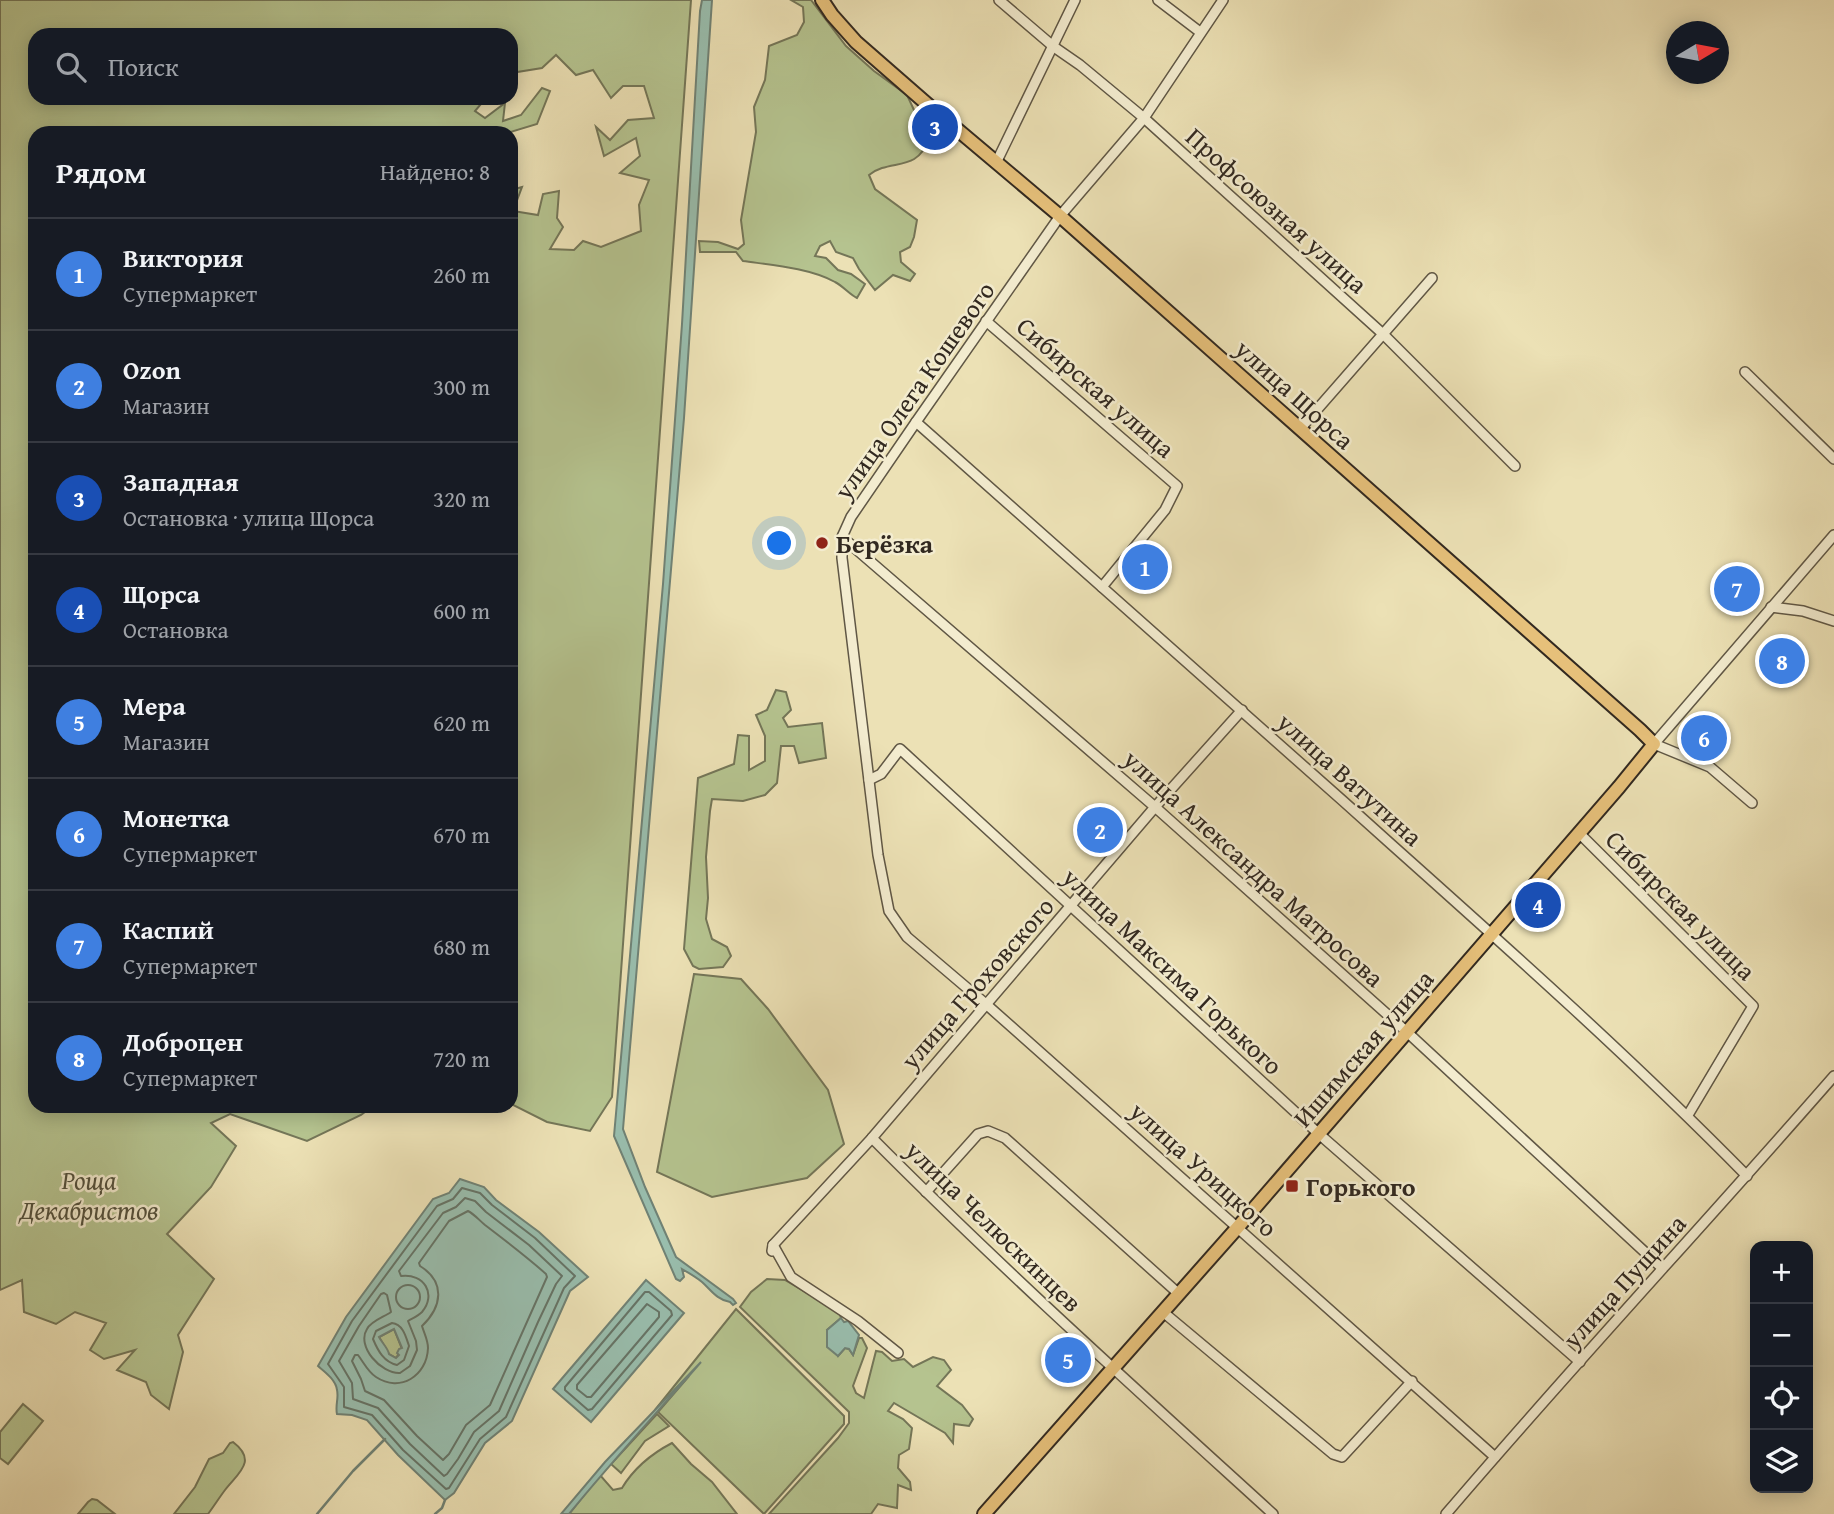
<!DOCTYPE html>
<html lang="ru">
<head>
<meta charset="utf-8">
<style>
	:root { --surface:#171b24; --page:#20242c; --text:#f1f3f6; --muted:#9ea1a6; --line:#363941; --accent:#1a73e8 }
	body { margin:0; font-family:"Gentium Book Plus",serif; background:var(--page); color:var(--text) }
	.controls { position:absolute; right:21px; bottom:21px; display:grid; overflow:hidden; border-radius:14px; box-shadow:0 4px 18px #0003 }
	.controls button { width:63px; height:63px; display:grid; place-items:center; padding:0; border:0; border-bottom:2px solid var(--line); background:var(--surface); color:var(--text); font:35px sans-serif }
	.compass { position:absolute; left:1666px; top:21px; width:63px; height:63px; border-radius:50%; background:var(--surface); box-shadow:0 4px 18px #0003; rotate:80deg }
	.you { position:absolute; left:780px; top:544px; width:24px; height:24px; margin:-18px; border:5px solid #fff; border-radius:50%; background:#1a73e8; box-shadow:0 0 0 10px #1a73e833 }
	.badge { display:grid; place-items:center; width:46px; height:46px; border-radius:50%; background:var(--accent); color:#fff; font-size:23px; font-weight:700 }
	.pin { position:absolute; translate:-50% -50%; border:4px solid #fff; box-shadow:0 2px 7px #0006 }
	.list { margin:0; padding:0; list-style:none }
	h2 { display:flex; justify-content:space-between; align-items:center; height:91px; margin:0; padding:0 28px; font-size:30px }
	h2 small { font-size:23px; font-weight:400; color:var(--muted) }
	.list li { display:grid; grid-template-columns:46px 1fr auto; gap:21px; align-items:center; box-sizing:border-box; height:112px; padding:0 28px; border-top:2px solid var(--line) }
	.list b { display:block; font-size:26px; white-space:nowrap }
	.list p { margin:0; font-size:23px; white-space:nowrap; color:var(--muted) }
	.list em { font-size:23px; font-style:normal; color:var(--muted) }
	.icon { flex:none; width:38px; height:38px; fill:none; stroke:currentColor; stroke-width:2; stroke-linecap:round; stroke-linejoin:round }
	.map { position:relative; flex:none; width:1834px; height:1514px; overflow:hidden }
	.search { position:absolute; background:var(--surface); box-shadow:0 4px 18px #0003; left:28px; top:28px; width:490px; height:77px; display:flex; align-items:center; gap:18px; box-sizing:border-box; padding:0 24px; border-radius:21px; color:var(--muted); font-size:26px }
	.panel { position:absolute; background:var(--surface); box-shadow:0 4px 18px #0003; left:28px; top:126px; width:490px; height:987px; border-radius:21px }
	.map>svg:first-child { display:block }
	.green { fill:#b5c38f; stroke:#747658; stroke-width:2 }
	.water { fill:#99beae; stroke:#708275; stroke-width:2; fill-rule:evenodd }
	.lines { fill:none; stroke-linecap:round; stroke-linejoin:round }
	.shore { stroke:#667467; stroke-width:2 }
	.stream { stroke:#708275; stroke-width:2.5 }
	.minor-casing { stroke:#605745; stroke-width:12 }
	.major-casing { stroke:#322920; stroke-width:16 }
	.minor { stroke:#f3eccf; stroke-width:9 }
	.major { stroke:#e6c07a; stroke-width:12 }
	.poi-dot { fill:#8f2418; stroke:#f3eccf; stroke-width:2.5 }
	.labels { text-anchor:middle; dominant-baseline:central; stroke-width:5; stroke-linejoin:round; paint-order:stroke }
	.street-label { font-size:26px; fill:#322920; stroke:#f3eccf }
	.poi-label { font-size:26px; font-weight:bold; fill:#322920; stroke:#f3eccf; text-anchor:start }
	.park-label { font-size:26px; font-style:italic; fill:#53503c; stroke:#f3eccf }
</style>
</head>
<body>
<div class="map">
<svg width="1834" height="1514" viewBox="0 0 1834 1514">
	<rect width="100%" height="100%" fill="#ece1b5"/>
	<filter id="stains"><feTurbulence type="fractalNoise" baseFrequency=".00286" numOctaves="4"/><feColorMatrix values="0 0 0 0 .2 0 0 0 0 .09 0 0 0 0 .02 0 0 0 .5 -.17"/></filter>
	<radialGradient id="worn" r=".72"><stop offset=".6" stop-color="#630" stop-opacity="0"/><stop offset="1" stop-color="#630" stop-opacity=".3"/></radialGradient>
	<g class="green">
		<polygon points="0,0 691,0 612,1097 590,1131 547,1122 511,1104 511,190 522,187 513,211 538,215 543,194 559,191 557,218 563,227 550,249 574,250 583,241 601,247 641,231 639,205 649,180 620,173 640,156 636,138 604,156 596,127 610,140 628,120 654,118 644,86 623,86 611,98 593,70 576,75 556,55 542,68 511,73 511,35 35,35 35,98 486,98 475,111 485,118 505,103 503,121 521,115 542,88 550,91 537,124 507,133 35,133 35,1106 373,1106 361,1115 307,1141 230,1114 211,1123 236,1146 211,1187 167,1234 214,1279 178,1335 183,1352 169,1409 151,1395 146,1382 117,1370 135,1350 104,1359 90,1350 106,1323 75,1312 56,1324 24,1312 22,1280 0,1290"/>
		<path d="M791 0H811L846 46 874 71 907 95 928 140C917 173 890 158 869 175L875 189 917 220 914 237 910 247 900 252 901 262 915 274 910 281 893 275 875 290 859 269 853 258 836 252 830 241 820 246 815 256 826 258 838 270 851 274 865 284 857 298C849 294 843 286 835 282 810 268 771 265 743 261L736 252H700L699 241 718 242 738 249 744 244 741 220 756 132 754 107 765 80 769 46 797 35 804 22 803 7Z"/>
		<polygon points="776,690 786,692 791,710 783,718 788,727 822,723 826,758 799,763 794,746 781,746 777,783 765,795 743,801 712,799 710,811 706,857 708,898 706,919 712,939 727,947 731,956 723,967 699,969 693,966 684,949 698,778 734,764 738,735 749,736 749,770 765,761 765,736 756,715 767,710"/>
		<polygon points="694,974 741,979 768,1009 828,1090 844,1144 807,1178 712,1197 657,1172"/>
		<polygon points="767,1279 785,1280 839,1312 841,1318 827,1330 838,1356 845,1348 849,1349 853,1355 859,1338 862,1338 867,1348 853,1386 856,1393 864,1398 876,1351 882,1352 892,1361 904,1359 913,1367 933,1357 944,1360 951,1370 937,1386 962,1405 973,1419 969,1426 954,1424 953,1443 945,1433 894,1403 888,1411 903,1419 912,1428 909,1449 899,1455 898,1468 910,1482 911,1490 898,1485 897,1508 878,1504 871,1514 769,1514 838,1438 849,1423 849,1412 740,1307 751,1292"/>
		<polygon points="736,1309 844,1416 844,1424 764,1514 658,1412 689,1376 655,1410"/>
		<polygon points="394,1329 402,1349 396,1358 389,1354 379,1337"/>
		<polygon points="23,1404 43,1421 8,1464 0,1458 0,1432"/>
		<polygon points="657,1414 669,1426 645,1441 621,1473 611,1464"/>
		<path d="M233 1442C258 1461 238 1473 225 1490 219 1498 214 1506 208 1514H174L195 1487 209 1459 223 1453 230 1443Z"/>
		<path d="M672 1443 691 1464 712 1482 737 1514H569L600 1475 613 1490 622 1488C634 1468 651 1454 672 1443Z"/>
		<polygon points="92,1499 97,1500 115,1514 78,1514 88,1502"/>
	</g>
	<g class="water">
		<path d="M702 0H712L684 418 623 1129 645 1187 676 1257 733 1299 736 1303 733 1305 730 1302C717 1300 711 1290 702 1282 696 1277 689 1273 682 1269L684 1277 680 1281 676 1279 614 1136 663 584 682 324 700 11Z"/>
		<path d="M460 1179 484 1187 496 1200 539 1232 588 1277 570 1291 512 1421 485 1443 454 1493 445 1500 398 1455 367 1420 352 1415 337 1414C335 1405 339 1398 337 1390 336 1380 325 1372 318 1366L346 1317 433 1199 449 1193ZM394 1329 402 1348 399 1349 397 1353 399 1355 396 1358 389 1354C388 1348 382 1343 379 1337Z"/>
		<polygon points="646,1280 684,1313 591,1422 553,1389"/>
		<polygon points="841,1318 844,1322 848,1321 859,1335 853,1355 849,1349 845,1348 838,1356 827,1347 827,1330"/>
		<path d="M701 1362C657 1413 611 1462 569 1514H561L605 1462Z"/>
	</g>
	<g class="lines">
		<g class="shore">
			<polygon points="462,1188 480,1193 492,1205 535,1238 575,1276 564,1288 506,1417 480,1439 449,1488 446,1489 403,1450 372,1415 344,1407 344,1387 328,1364 352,1321 437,1206 453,1199"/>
			<path d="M465 1198 475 1201 486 1212 529 1245 562 1276 556 1284 538 1322 499 1411 474 1432 458 1459 447 1474 444 1476 410 1444 378 1408 353 1399 352 1383 339 1361 359 1326 381 1294 384 1293 387 1295 391 1312C384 1317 371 1321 367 1329 356 1346 381 1374 400 1373L410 1366 417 1350 416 1341 408 1321C413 1318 418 1316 422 1312 437 1294 424 1273 401 1276L399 1271 443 1213 456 1207Z"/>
			<path d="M468 1211C474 1214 479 1220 485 1225 506 1241 527 1257 546 1274L547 1277 490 1405 466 1425 449 1454 443 1460 417 1436 384 1400 365 1391 361 1379 352 1361 355 1355H358C364 1363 368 1372 376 1377 400 1393 427 1376 428 1348 428 1340 424 1333 422 1326 442 1307 446 1282 420 1266L419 1263 449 1221Z"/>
			<circle cx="408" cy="1297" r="12"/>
			<polygon points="645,1292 649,1292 671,1311 672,1315 592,1409 588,1410 565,1390 565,1387"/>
			<polygon points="647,1304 659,1312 659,1317 591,1397 587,1397 577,1389 577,1385"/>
			<path d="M392 1323C403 1324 406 1337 409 1346L404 1360 397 1365C384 1362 378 1351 373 1339L376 1331Z"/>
		</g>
		<g class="stream">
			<polyline points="317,1514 353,1471 385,1439"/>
			<polyline points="435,1514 442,1508 445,1500"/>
		</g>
		<defs>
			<g id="minor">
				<polyline points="999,0 1054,47 1080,65 1144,118 1383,334 1515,466"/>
				<polyline points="1158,0 1200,32"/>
				<polyline points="1223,0 1144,118 1060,216 916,422 851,517 842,537 842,558 878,855 889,911 907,937 987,1005 1495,1457"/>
				<polyline points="996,163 1075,0"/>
				<polyline points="986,321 1177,486 1165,510 1102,587"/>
				<polyline points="1745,372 1834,459"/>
				<path d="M916 422C1075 562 1234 703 1392 845 1513 953 1634 1061 1747 1176"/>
				<polyline points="1300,429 1432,278"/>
				<polyline points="842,537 1155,807 1407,1032 1662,1268"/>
				<polyline points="1771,607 1803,611 1834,621"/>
				<polyline points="869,780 881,774 900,749 1319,1134 1580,1362"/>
				<polyline points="1752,803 1710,767 1654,744 1834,535"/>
				<polyline points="1579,833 1753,1006 1688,1115"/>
				<path d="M872 1138C1001 1268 1138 1391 1273 1514"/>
				<polyline points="926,1192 978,1134 988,1131 1005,1138 1179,1294"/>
				<polyline points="773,1245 791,1277 858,1321 898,1353"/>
				<polyline points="772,1251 773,1245 872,1138 1155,807 1242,710"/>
				<polyline points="1163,1312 1333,1454 1342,1457 1412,1381"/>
				<path d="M1446 1514C1573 1365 1706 1223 1834 1076"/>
			</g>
			<polyline id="major" points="822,0 832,15 856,42 927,104 1060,216 1640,730 1654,744 1619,787 1238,1227 984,1514"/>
		</defs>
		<use href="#minor" class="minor-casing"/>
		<use href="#major" class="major-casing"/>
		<use href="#minor" class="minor"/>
		<use href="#major" class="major"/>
	</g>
	<g class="poi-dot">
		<circle cx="822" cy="543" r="7"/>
		<rect x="1285" y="1179" width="14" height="14" rx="3.5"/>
	</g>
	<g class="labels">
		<g class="street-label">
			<text transform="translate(1277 210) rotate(42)">Профсоюзная улица</text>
			<text transform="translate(1096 387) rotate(41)">Сибирская улица</text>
			<text transform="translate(914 390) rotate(-55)">улица Олега Кошевого</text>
			<text transform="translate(1295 394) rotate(42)">улица Щорса</text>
			<text transform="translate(1350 779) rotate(42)">улица Ватутина</text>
			<text transform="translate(1254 868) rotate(42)">улица Александра Матросова</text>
			<text transform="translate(1681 905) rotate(45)">Сибирская улица</text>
			<text transform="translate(1173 971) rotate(43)">улица Максима Горького</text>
			<text transform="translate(977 983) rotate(-49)">улица Гроховского</text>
			<text transform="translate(1363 1048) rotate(-49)">Ишимская улица</text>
			<text transform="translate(1204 1169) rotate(42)">улица Урицкого</text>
			<text transform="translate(994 1226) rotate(44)">улица Челюскинцев</text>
			<text transform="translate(1624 1281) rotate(-48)">улица Пущина</text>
		</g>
		<g class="poi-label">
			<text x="836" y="543">Берёзка</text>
			<text x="1306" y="1186">Горького</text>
		</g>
		<g class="park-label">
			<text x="89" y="1179">Роща<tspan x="89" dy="30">Декабристов</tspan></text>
		</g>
	</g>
	<rect width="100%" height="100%" filter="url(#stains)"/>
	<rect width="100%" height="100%" fill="url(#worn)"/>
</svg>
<div class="controls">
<button>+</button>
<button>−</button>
<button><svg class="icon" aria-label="locate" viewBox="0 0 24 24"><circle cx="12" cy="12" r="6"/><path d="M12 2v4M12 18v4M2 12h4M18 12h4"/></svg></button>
<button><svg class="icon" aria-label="layers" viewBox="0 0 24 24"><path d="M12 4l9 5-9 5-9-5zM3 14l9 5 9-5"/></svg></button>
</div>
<svg class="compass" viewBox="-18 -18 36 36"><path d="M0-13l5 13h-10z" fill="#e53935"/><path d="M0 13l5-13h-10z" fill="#9ea1a6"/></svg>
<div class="you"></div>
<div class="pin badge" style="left:1145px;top:567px;background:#3f7fe0">1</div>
<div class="pin badge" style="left:1100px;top:830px;background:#3f7fe0">2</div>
<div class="pin badge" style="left:935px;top:127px;background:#1a4fb4">3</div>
<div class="pin badge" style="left:1538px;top:905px;background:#1a4fb4">4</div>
<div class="pin badge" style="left:1068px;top:1360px;background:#3f7fe0">5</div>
<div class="pin badge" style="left:1704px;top:738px;background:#3f7fe0">6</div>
<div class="pin badge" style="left:1737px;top:589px;background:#3f7fe0">7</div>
<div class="pin badge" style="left:1782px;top:661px;background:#3f7fe0">8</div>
<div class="search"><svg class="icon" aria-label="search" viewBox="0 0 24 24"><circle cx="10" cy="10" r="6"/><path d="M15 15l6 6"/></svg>Поиск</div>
<section class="panel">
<h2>Рядом<small>Найдено: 8</small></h2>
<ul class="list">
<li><span class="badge" style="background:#3f7fe0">1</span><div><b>Виктория</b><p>Супермаркет</p></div><em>260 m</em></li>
<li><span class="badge" style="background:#3f7fe0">2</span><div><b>Ozon</b><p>Магазин</p></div><em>300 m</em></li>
<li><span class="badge" style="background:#1a4fb4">3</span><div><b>Западная</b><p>Остановка · улица Щорса</p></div><em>320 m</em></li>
<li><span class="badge" style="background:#1a4fb4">4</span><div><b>Щорса</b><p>Остановка</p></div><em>600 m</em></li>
<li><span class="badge" style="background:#3f7fe0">5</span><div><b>Мера</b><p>Магазин</p></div><em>620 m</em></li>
<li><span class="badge" style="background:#3f7fe0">6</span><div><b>Монетка</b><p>Супермаркет</p></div><em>670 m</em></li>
<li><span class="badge" style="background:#3f7fe0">7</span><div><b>Каспий</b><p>Супермаркет</p></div><em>680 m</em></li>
<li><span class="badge" style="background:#3f7fe0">8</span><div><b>Доброцен</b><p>Супермаркет</p></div><em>720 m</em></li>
</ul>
</section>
</div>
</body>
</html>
